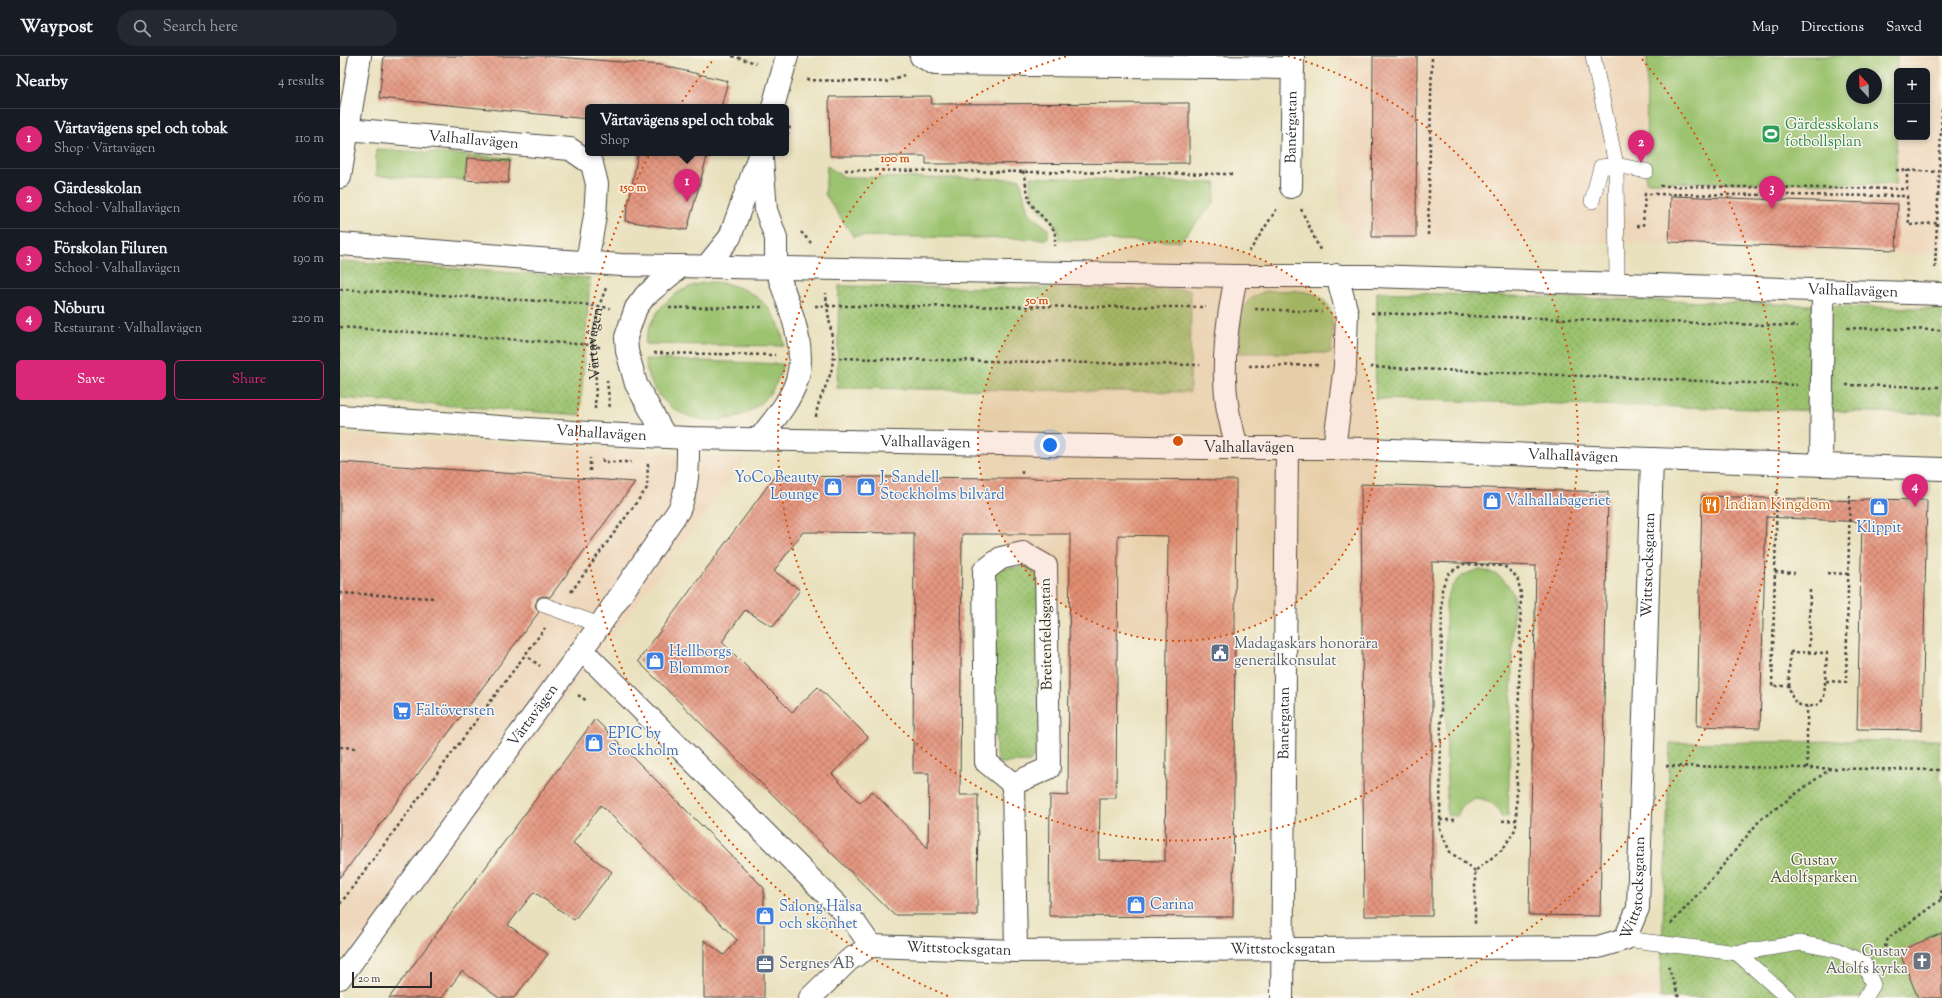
<!DOCTYPE html>
<html lang="en">
<head>
<meta charset="utf-8">
<style>
	:root { --surface:#171b24; --page:#242831; --text:#f1f3f6; --muted:#9ea1a6; --line:#363941; --accent:#db2777 }
	body { margin:0; font-family:"Sorts Mill Goudy",serif; background:var(--page); color:var(--text) }
	.controls { position:absolute; right:12px; top:12px; display:grid; overflow:hidden; border-radius:6px; box-shadow:0 2px 6px #0003 }
	.controls button { width:36px; height:36px; display:grid; place-items:center; padding:0; border:0; border-bottom:1px solid var(--line); background:var(--surface); color:var(--text); font:20px sans-serif }
	.compass { position:absolute; left:1506px; top:12px; width:36px; height:36px; border-radius:50%; background:var(--surface); box-shadow:0 2px 6px #0003; rotate:338deg }
	.scale { position:absolute; left:12px; bottom:10px; width:80px; box-sizing:border-box; padding-left:4px; border:2px solid #2b2b2b; border-top:0; font-size:11px; line-height:14px; white-space:nowrap; color:#2b2b2b; -webkit-text-stroke:3px #fbf7ec; paint-order:stroke }
	.you { position:absolute; left:710px; top:389px; width:14px; height:14px; margin:-10px; border:3px solid #fff; border-radius:50%; background:#1a73e8; box-shadow:0 0 0 6px #1a73e833 }
	.badge { display:grid; place-items:center; width:26px; height:26px; border-radius:50%; background:var(--accent); color:#fff; font-size:13px; font-weight:700 }
	.pin { position:absolute; translate:-50% -33px; filter:drop-shadow(0 1px 2px #0008) }
	.pin::after { content:''; position:absolute; top:21px; width:14px; height:12px; background:inherit; clip-path:polygon(0 0,100% 0,50% 100%) }
	.popup { position:absolute; left:245px; top:48px; width:204px; height:52px; box-sizing:border-box; display:grid; place-content:center; border-radius:6px; background:var(--surface); filter:drop-shadow(0 1px 3px #0005); font-size:13px; white-space:nowrap; color:var(--muted) }
	.popup b { font-size:15px; color:var(--text) }
	.popup::after { content:''; position:absolute; left:50%; top:100%; margin-left:-8px; border:8px solid transparent; border-top-color:var(--surface) }
	.list { margin:0; padding:0; list-style:none }
	h2 { display:flex; justify-content:space-between; align-items:center; height:52px; margin:0; padding:0 16px; font-size:17px }
	h2 small { font-size:13px; font-weight:400; color:var(--muted) }
	.list li { display:grid; grid-template-columns:26px 1fr auto; gap:12px; align-items:center; box-sizing:border-box; height:60px; padding:0 16px; border-top:1px solid var(--line) }
	.list b { display:block; font-size:15px; white-space:nowrap }
	.list p { margin:0; font-size:13px; white-space:nowrap; color:var(--muted) }
	.list em { font-size:13px; font-style:normal; color:var(--muted) }
	.actions { display:flex; gap:8px; padding:12px 16px }
	.actions a { flex:1; padding:9px 0; border:1px solid var(--accent); border-radius:6px; text-align:center; font-size:14px; color:var(--accent) }
	.actions .main { background:var(--accent); color:#fff }
	.icon { flex:none; width:22px; height:22px; fill:none; stroke:currentColor; stroke-width:2; stroke-linecap:round; stroke-linejoin:round }
	.map { position:relative; flex:none; width:1602px; height:942px; overflow:hidden }
	header { display:flex; align-items:center; gap:24px; box-sizing:border-box; height:56px; padding:0 20px; background:var(--surface); border-bottom:1px solid var(--line) }
	header strong { font-size:19px }
	nav { display:flex; gap:22px; margin-inline-start:auto; font-size:14px }
	.search { width:280px; height:36px; background:var(--page); display:flex; align-items:center; gap:10px; box-sizing:border-box; padding:0 14px; border-radius:22px; color:var(--muted); font-size:15px }
	main { display:flex }
	aside { flex:1; background:var(--surface) }
	.map>svg:first-child { display:block }
	.built { fill:#eed7bb; fill-rule:evenodd }
	.grass { fill:#9cc36f; stroke:#64774d; fill-rule:evenodd }
	.park { fill:url(#park-dots); stroke:#64774d }
	.building { fill:url(#building-cross-hatch); fill-rule:evenodd }
	.lines { fill:none; stroke-linecap:round; stroke-linejoin:round }
	.service-casing { stroke:#484641; stroke-width:16 }
	.minor-casing { stroke:#484641; stroke-width:24 }
	.tertiary-casing { stroke:#484641; stroke-width:24 }
	.secondary-casing { stroke:#484641; stroke-width:24 }
	.path { stroke:#484641; stroke-width:2.5; stroke-dasharray:3 3; stroke-linecap:butt }
	.service { stroke:#fff; stroke-width:15 }
	.minor { stroke:#fff; stroke-width:22 }
	.tertiary { stroke:#fff; stroke-width:22 }
	.secondary { stroke:#fff; stroke-width:22 }
	.ring { fill:none; stroke:#d5540f; stroke-width:2; stroke-dasharray:2 4 }
	.labels { text-anchor:middle; dominant-baseline:central; stroke-width:3; stroke-linejoin:round; paint-order:stroke }
	.leisure-label { font-size:15px; fill:#27864d; stroke:#fbf7ec; text-anchor:start }
	.street-label { font-size:15px; fill:#2b2b2b; stroke:#fbf7ec }
	.shop-label { font-size:15px; fill:#366cbe; stroke:#fbf7ec; text-anchor:start }
	.food-label { font-size:15px; fill:#c56008; stroke:#fbf7ec; text-anchor:start }
	.service-label { font-size:15px; fill:#4e5e75; stroke:#fbf7ec; text-anchor:start }
	.park-label { font-size:15px; fill:#4d593f; stroke:#fbf7ec }
	.worship-label { font-size:15px; fill:#5b616d; stroke:#fbf7ec; text-anchor:end }
	.centre { fill:#d5540f; stroke:#fbf7ec; stroke-width:2 }
	.ring-label { font-size:12px; text-anchor:middle; font-weight:bold; fill:#d5540f; stroke:#fbf7ec; stroke-width:3; stroke-linejoin:round; paint-order:stroke }
</style>
</head>
<body>
<header>
<strong>Waypost</strong>
<div class="search"><svg class="icon" aria-label="search" viewBox="0 0 24 24"><circle cx="10" cy="10" r="6"/><path d="M15 15l6 6"/></svg>Search here</div>
<nav><a>Map</a><a>Directions</a><a>Saved</a></nav>
</header>
<main>
<aside>
<h2>Nearby<small>4 results</small></h2>
<ul class="list">
<li><span class="badge">1</span><div><b>Värtavägens spel och tobak</b><p>Shop · Värtavägen</p></div><em>110 m</em></li>
<li><span class="badge">2</span><div><b>Gärdesskolan</b><p>School · Valhallavägen</p></div><em>160 m</em></li>
<li><span class="badge">3</span><div><b>Förskolan Filuren</b><p>School · Valhallavägen</p></div><em>190 m</em></li>
<li><span class="badge">4</span><div><b>Nōburu</b><p>Restaurant · Valhallavägen</p></div><em>220 m</em></li>
</ul>
<div class="actions"><a class="main">Save</a><a>Share</a></div>
</aside>
<div class="map">
<svg width="1602" height="942" viewBox="0 0 1602 942">
	<defs>
		<pattern id="park-dots" width="8" height="8" patternUnits="userSpaceOnUse"><rect width="8" height="8" fill="#9cc36f"/><path d="M2 2h.1M6 6h.1" fill="none" stroke="#7f9f5b" stroke-width="1.8" stroke-linecap="round"/></pattern>
		<pattern id="building-cross-hatch" width="8" height="8" patternUnits="userSpaceOnUse"><rect width="8" height="8" fill="#e49680"/><path d="M0 0l8 8M0 8l8-8" fill="none" stroke="#b97b69"/></pattern>
	</defs>
	<rect width="100%" height="100%" fill="#fbf7ec"/>
	<filter id="ink" filterUnits="userSpaceOnUse"><feTurbulence type="fractalNoise" baseFrequency=".025" numOctaves="2"/><feDisplacementMap in="SourceGraphic" scale="8" xChannelSelector="R" yChannelSelector="G"/><feConvolveMatrix kernelMatrix="1 2 1 2 8 2 1 2 1" color-interpolation-filters="sRGB"/></filter>
	<filter id="wash" filterUnits="userSpaceOnUse"><feTurbulence type="fractalNoise" baseFrequency=".012" numOctaves="4" result="noise"/><feDisplacementMap in="SourceGraphic" scale="16" xChannelSelector="R" yChannelSelector="G"/><feGaussianBlur stdDeviation="0.9" result="paint"/><feColorMatrix in="noise" values="0 0 0 0 0 0 0 0 0 0 0 0 0 0 0 0 0 1.4 0 .05"/><feComposite in="paint" operator="in"/></filter>
	<g filter="url(#wash)">
		<rect width="100%" height="100%" fill="#e9e1be"/>
		<g class="built">
			<path d="M999 0H1602V197L1575 198 1291 187 1016 184 1000 163ZM1557 15H1587V81H1557ZM1512 18H1536V42H1512Z"/>
			<polygon points="0,379 407,402 22,914 0,897"/>
			<polygon points="1320,921 1320,942 1115,942 1115,923"/>
		</g>
		<g class="grass">
			<path d="M1307 0H1557L1556 128 1306 126ZM1512 18H1536V42H1512Z"/>
			<polygon points="36,93 171,102 170,105 127,102 125,124 36,120"/>
			<polygon points="487,110 504,121 680,123 688,156 708,173 708,183 513,180 485,138"/>
			<path d="M690 121 876 127 874 147 840 185 719 184C717 160 706 165 697 149 692 141 691 131 690 121Z"/>
			<path d="M371 226C408 227 440 251 444 290L305 288C310 254 336 229 371 226Z"/>
			<path d="M926 235C950 235 990 229 992 263 993 274 992 286 991 297H900C900 269 894 245 926 235Z"/>
			<path d="M305 303 443 308C426 386 313 382 305 303Z"/>
			<path d="M1140 514C1158 516 1167 524 1174 540L1168 760 1161 761C1158 748 1147 743 1135 742L1122 750 1117 760 1107 759 1106 548C1110 527 1120 517 1140 514Z"/>
		</g>
		<g class="park">
			<polygon points="0,205 250,222 240,359 0,342"/>
			<polygon points="499,230 851,234 850,336 497,332"/>
			<polygon points="1037,236 1602,253 1602,358 1035,343"/>
			<polygon points="692,511 695,518 702,520 701,696 694,700 690,706 659,707 656,699 650,520 661,512"/>
			<polygon points="1599,684 1600,725 1602,725 1602,942 1320,942 1330,687"/>
		</g>
		<g id="blocks">
			<g class="building">
				<polygon points="44,0 205,0 320,9 388,25 381,51 248,51 248,63 39,42"/>
				<polygon points="1033,0 1077,0 1076,181 1032,181"/>
				<polygon points="591,40 592,48 849,47 849,107 586,108 586,100 490,100 489,41"/>
				<polygon points="298,97 368,97 347,174 285,165"/>
				<polygon points="127,102 170,105 168,127 125,124"/>
				<polygon points="1331,140 1558,148 1556,194 1329,186"/>
				<polygon points="0,406 295,426 210,541 203,540 198,542 195,550 199,556 0,822"/>
				<path d="M435 420 896 424 893 861 709 860 710 739 728 740 730 478H622L620 739H638L637 859H554L298 605ZM463 476 574 477 573 717H589L588 792 532 735 520 747 492 718 528 681 478 631 452 656 382 586 405 554 433 571 460 534 434 515ZM778 479 828 480 825 805 759 804 760 742H776Z"/>
				<polygon points="1021,428 1268,436 1260,860 1189,859 1196,510 1092,506 1092,860 1024,860"/>
				<polygon points="1362,440 1522,445 1522,443 1587,444 1582,674 1517,673 1522,466 1426,461 1420,672 1357,670"/>
				<polygon points="255,663 424,832 424,942 364,942 364,884 384,899 397,884 261,749 233,787 272,816 234,864 194,836 168,869 208,898 174,942 159,942 122,915 102,942 49,942"/>
				<polygon points="1602,877 1602,942 1578,942 1559,895"/>
			</g>
		</g>
	</g>
	<g filter="url(#ink)">
		<use href="#blocks" fill-opacity="0" stroke="#484641" stroke-width="1"/>
		<g class="lines">
			<defs>
				<g id="service">
					<polyline points="1253,0 1276,109 1277,228"/>
					<polyline points="1252,145 1261,111 1276,109 1306,115"/>
					<polyline points="204,549 260,569"/>
					<polyline points="1285,883 1397,897 1460,887 1497,894 1524,907 1533,929 1525,942"/>
					<polyline points="1397,897 1448,942"/>
				</g>
				<g id="minor">
					<polyline points="581,0 595,8 953,12"/>
					<path id="s2" d="M7 73 230 93 252 108 257 128 255 160 247 206"/>
					<polyline points="0,121 20,0"/>
					<path id="s3" d="M951 131 953 0"/>
					<polygon points="683,497 706,510 709,712 673,728 646,706 644,515 661,502"/>
					<polyline points="242,594 515,867 531,890"/>
					<polyline points="673,728 676,895"/>
					<path id="s4" d="M531 890 676 895 1258 891 1285 883 1298 852 1312 403"/>
					<path id="s5" d="M0 922 260 569 339 454C349 430 348 407 348 382"/>
					<polyline points="470,942 509,904 531,890"/>
					<path id="s6" d="M942 942 947 391"/>
				</g>
				<g id="tertiary">
					<polyline points="433,51 447,0"/>
					<polyline points="422,103 426,154 436,182 436,211"/>
					<polyline points="366,211 390,181 420,97"/>
				</g>
				<g id="secondary">
					<path id="s7" d="M0 188 281 209 896 220H1031L1602 238"/>
					<path d="M896 220C888 262 881 305 887 348 889 363 894 378 897 392"/>
					<path id="s8" d="M0 360 263 378 348 382 861 392H994L1602 413"/>
					<polyline points="325,380 296,328 287,295 286,281 296,252 305,240 341,210"/>
					<path d="M419 383C433 365 450 346 457 324 468 288 446 245 436 211"/>
					<polyline points="994,392 1005,310 1007,257 997,219"/>
					<polyline points="1481,409 1483,234"/>
				</g>
			</defs>
			<use href="#service" class="service-casing"/>
			<use href="#minor" class="minor-casing"/>
			<use href="#tertiary" class="tertiary-casing"/>
			<use href="#secondary" class="secondary-casing"/>
			<g class="path">
				<polyline points="392,0 416,7"/>
				<polyline points="467,24 546,26 564,19"/>
				<polyline points="446,85 450,70"/>
				<polyline points="505,114 892,118"/>
				<polyline points="1556,114 1599,116"/>
				<polyline points="683,115 690,147 715,175 715,190"/>
				<polyline points="1320,130 1567,133 1567,114"/>
				<polyline points="961,153 980,194"/>
				<polyline points="1297,170 1303,170 1305,138 1567,140 1569,169 1597,167"/>
				<polyline points="461,176 471,187"/>
				<polyline points="1088,179 1092,0"/>
				<polyline points="909,196 938,151"/>
				<polyline points="1595,212 1602,53"/>
				<polyline points="0,233 233,247 270,252"/>
				<polyline points="475,250 866,251"/>
				<polyline points="329,252 424,251"/>
				<polyline points="915,253 982,256"/>
				<polyline points="1031,257 1458,270"/>
				<polyline points="0,271 252,289 262,292"/>
				<polyline points="1507,272 1602,274"/>
				<polyline points="314,297 435,299"/>
				<polyline points="493,302 860,309"/>
				<polyline points="909,310 980,309"/>
				<polyline points="1030,311 1457,329"/>
				<polyline points="267,324 270,353"/>
				<polyline points="1506,329 1602,331"/>
				<path id="s1" d="M255 353 256 324 252 284 259 250 266 232"/>
				<path d="M476 361C477 343 489 328 492 311 496 286 487 262 486 237"/>
				<polyline points="263,403 263,406 291,406"/>
				<polyline points="250,415 250,402"/>
				<polyline points="682,415 682,420"/>
				<polyline points="1437,435 1432,630 1450,630"/>
				<polyline points="1435,516 1455,517"/>
				<polyline points="1487,517 1508,518"/>
				<polyline points="231,536 307,432 308,407"/>
				<polyline points="0,537 93,542"/>
				<path d="M1450 596 1487 597 1484 642C1479 649 1474 651 1465 650 1443 649 1450 612 1450 596Z"/>
				<polyline points="1469,597 1470,531"/>
				<polyline points="189,602 200,610"/>
				<polyline points="1486,625 1506,626 1510,436"/>
				<polyline points="238,639 247,645"/>
				<polyline points="0,691 17,692"/>
				<polyline points="1326,710 1602,714"/>
				<polyline points="1467,712 1467,651"/>
				<polyline points="1100,764 1115,764"/>
				<polyline points="1162,765 1176,764"/>
				<polyline points="1135,815 1110,796 1100,773 1102,532 1109,517 1124,508 1164,510 1177,521 1181,537 1176,772 1163,793 1135,815 1135,868"/>
				<polyline points="1601,843 1602,831"/>
				<polyline points="0,848 205,572"/>
				<polyline points="1331,868 1375,819 1420,764 1490,713"/>
				<polyline points="1543,897 1548,882 1602,843"/>
				<polyline points="1328,910 1339,942"/>
			</g>
			<use href="#service" class="service"/>
			<use href="#minor" class="minor"/>
			<use href="#tertiary" class="tertiary"/>
			<use href="#secondary" class="secondary"/>
		</g>
	</g>
	<circle cx="838" cy="385" r="200" fill="#d5540f" fill-opacity=".12"/>
	<g class="ring">
		<circle cx="838" cy="385" r="200"/>
		<path d="M948 0A400 400 0 1 1 728 0"/>
		<path d="M608 940A601 601 0 0 1 374 3M1302 3A601 601 0 0 1 1068 940"/>
	</g>
	<defs>
		<symbol id="stadium-square" viewBox="-11 -11 22 22"><rect x="-9" y="-9" width="18" height="18" rx="4" fill="#2e9e5b" stroke="#fbf7ec"/><path d="M0-5a6.5 5 0 1 0 0 10a6.5 5 0 1 0 0-10ZM-3.5-1.8h7v3.6h-7Z" fill="#fff"/></symbol>
		<symbol id="shop-square" viewBox="-11 -11 22 22"><rect x="-9" y="-9" width="18" height="18" rx="4" fill="#3f7fe0" stroke="#fbf7ec"/><path d="M-5-2.5h2.3a2.7 3.5 0 0 1 5.4 0H5L5.5 6h-11ZM-1.5-2.5h3a1.5 2.3 0 0 0-3 0Z" fill="#fff"/></symbol>
		<symbol id="restaurant-square" viewBox="-11 -11 22 22"><rect x="-9" y="-9" width="18" height="18" rx="4" fill="#e8710a" stroke="#fbf7ec"/><path d="M-5-6h1v4h1v-4h1v4h1v-4h1v5L-1.5 .5V6h-2V.5L-5-1ZM5-6V6H3V1.5H1.5Q1.5-4 5-6Z" fill="#fff"/></symbol>
		<symbol id="civic-square" viewBox="-11 -11 22 22"><rect x="-9" y="-9" width="18" height="18" rx="4" fill="#5c6f8a" stroke="#fbf7ec"/><path d="M-.6-6.5H3V-4.5H.6V-3L4-1V1h2V6H-6V1h2V-1L-.6-3ZM-1.2 2.5V6h2.4V2.5Z" fill="#fff"/></symbol>
		<symbol id="supermarket-square" viewBox="-11 -11 22 22"><rect x="-9" y="-9" width="18" height="18" rx="4" fill="#3f7fe0" stroke="#fbf7ec"/><path d="M-6-5.5h2.5l.6 2H6L4.5 2H-2.5L-4.4-4H-6ZM-1.5 3.2a1.3 1.3 0 1 0 .1 0ZM3 3.2a1.3 1.3 0 1 0 .1 0Z" fill="#fff"/></symbol>
		<symbol id="church-square" viewBox="-11 -11 22 22"><rect x="-9" y="-9" width="18" height="18" rx="4" fill="#6b7280" stroke="#fbf7ec"/><path d="M-1.2-6h2.4v3.5h3.3v2.4h-3.3V6h-2.4V-.1h-3.3v-2.4h3.3Z" fill="#fff"/></symbol>
		<symbol id="office-square" viewBox="-11 -11 22 22"><rect x="-9" y="-9" width="18" height="18" rx="4" fill="#5c6f8a" stroke="#fbf7ec"/><path d="M-6-3h4V-5.5h4V-3h4V5H-6ZM-1-4.5V-3h2v-1.5ZM-6 0V1H6V0Z" fill="#fff"/></symbol>
	</defs>
	<g fill-rule="evenodd">
		<use href="#stadium-square" x="1420" y="67" width="22" height="22"/>
		<use href="#shop-square" x="482" y="420" width="22" height="22"/>
		<use href="#shop-square" x="515" y="420" width="22" height="22"/>
		<use href="#shop-square" x="1141" y="434" width="22" height="22"/>
		<use href="#restaurant-square" x="1360" y="438" width="22" height="22"/>
		<use href="#shop-square" x="1528" y="440" width="22" height="22"/>
		<use href="#civic-square" x="869" y="586" width="22" height="22"/>
		<use href="#shop-square" x="304" y="594" width="22" height="22"/>
		<use href="#supermarket-square" x="51" y="644" width="22" height="22"/>
		<use href="#shop-square" x="243" y="676" width="22" height="22"/>
		<use href="#shop-square" x="785" y="838" width="22" height="22"/>
		<use href="#shop-square" x="414" y="849" width="22" height="22"/>
		<use href="#church-square" x="1571" y="894" width="22" height="22"/>
		<use href="#office-square" x="414" y="897" width="22" height="22"/>
	</g>
	<g class="labels">
		<g class="leisure-label">
			<text x="1445" y="69">Gärdesskolans<tspan x="1445" dy="17">fotbollsplan</tspan></text>
		</g>
		<g class="street-label">
			<text stroke="none"><textPath href="#s3" startOffset="60">Banérgatan</textPath></text>
			<text stroke="none"><textPath href="#s2" startOffset="127">Valhallavägen</textPath></text>
			<text stroke="none"><textPath href="#s7" startOffset="1514">Valhallavägen</textPath></text>
			<text stroke="none"><textPath href="#s1" startOffset="66">Värtavägen</textPath></text>
			<text stroke="none"><textPath href="#s8" startOffset="262">Valhallavägen</textPath></text>
			<text stroke="none"><textPath href="#s8" startOffset="586">Valhallavägen</textPath></text>
			<text stroke="none"><textPath href="#s8" startOffset="910">Valhallavägen</textPath></text>
			<text stroke="none"><textPath href="#s8" startOffset="1234">Valhallavägen</textPath></text>
			<text stroke="none"><textPath href="#s4" startOffset="1132">Wittstocksgatan</textPath></text>
			<text transform="translate(707 578) rotate(-91)">Breitenfeldsgatan</text>
			<text stroke="none"><textPath href="#s5" startOffset="326">Värtavägen</textPath></text>
			<text stroke="none"><textPath href="#s6" startOffset="275">Banérgatan</textPath></text>
			<text stroke="none"><textPath href="#s4" startOffset="808">Wittstocksgatan</textPath></text>
			<text stroke="none"><textPath href="#s4" startOffset="88">Wittstocksgatan</textPath></text>
			<text stroke="none"><textPath href="#s4" startOffset="412">Wittstocksgatan</textPath></text>
		</g>
		<g class="shop-label">
			<text x="479" y="422" text-anchor="end">YoCo Beauty<tspan x="479" dy="17">Lounge</tspan></text>
			<text x="540" y="422">J. Sandell<tspan x="540" dy="17">Stockholms bilvård</tspan></text>
			<text x="1166" y="445">Valhallabageriet</text>
			<text x="1539" y="472" text-anchor="middle">Klippit</text>
			<text x="329" y="596">Hellborgs<tspan x="329" dy="17">Blommor</tspan></text>
			<text x="76" y="655">Fältöversten</text>
			<text x="268" y="678">EPIC by<tspan x="268" dy="17">Stockholm</tspan></text>
			<text x="810" y="849">Carina</text>
			<text x="439" y="851">Salong Hälsa<tspan x="439" dy="17">och skönhet</tspan></text>
		</g>
		<g class="food-label">
			<text x="1385" y="449">Indian Kingdom</text>
		</g>
		<g class="service-label">
			<text x="894" y="588">Madagaskars honorära<tspan x="894" dy="17">generalkonsulat</tspan></text>
			<text x="439" y="908">Sergnes AB</text>
		</g>
		<g class="park-label">
			<text x="1474" y="805">Gustav<tspan x="1474" dy="17">Adolfsparken</tspan></text>
		</g>
		<g class="worship-label">
			<text x="1568" y="896">Gustav<tspan x="1568" dy="17">Adolfs kyrka</tspan></text>
		</g>
	</g>
	<circle cx="838" cy="385" r="6" class="centre"/>
	<g class="ring-label">
		<text x="555" y="106">100 m</text>
		<text x="293" y="135">150 m</text>
		<text x="697" y="248">50 m</text>
	</g>
</svg>
<div class="controls">
<button>+</button>
<button>−</button>
</div>
<svg class="compass" viewBox="-18 -18 36 36"><path d="M0-13l5 13h-10z" fill="#e53935"/><path d="M0 13l5-13h-10z" fill="#9ea1a6"/></svg>
<div class="scale">20 m</div>
<div class="you"></div>
<div class="pin badge" style="left:347px;top:146px">1</div>
<div class="popup"><b>Värtavägens spel och tobak</b>Shop</div>
<div class="pin badge" style="left:1301px;top:107px">2</div>
<div class="pin badge" style="left:1432px;top:153px">3</div>
<div class="pin badge" style="left:1575px;top:451px">4</div>
</div>
</main>
</body>
</html>
